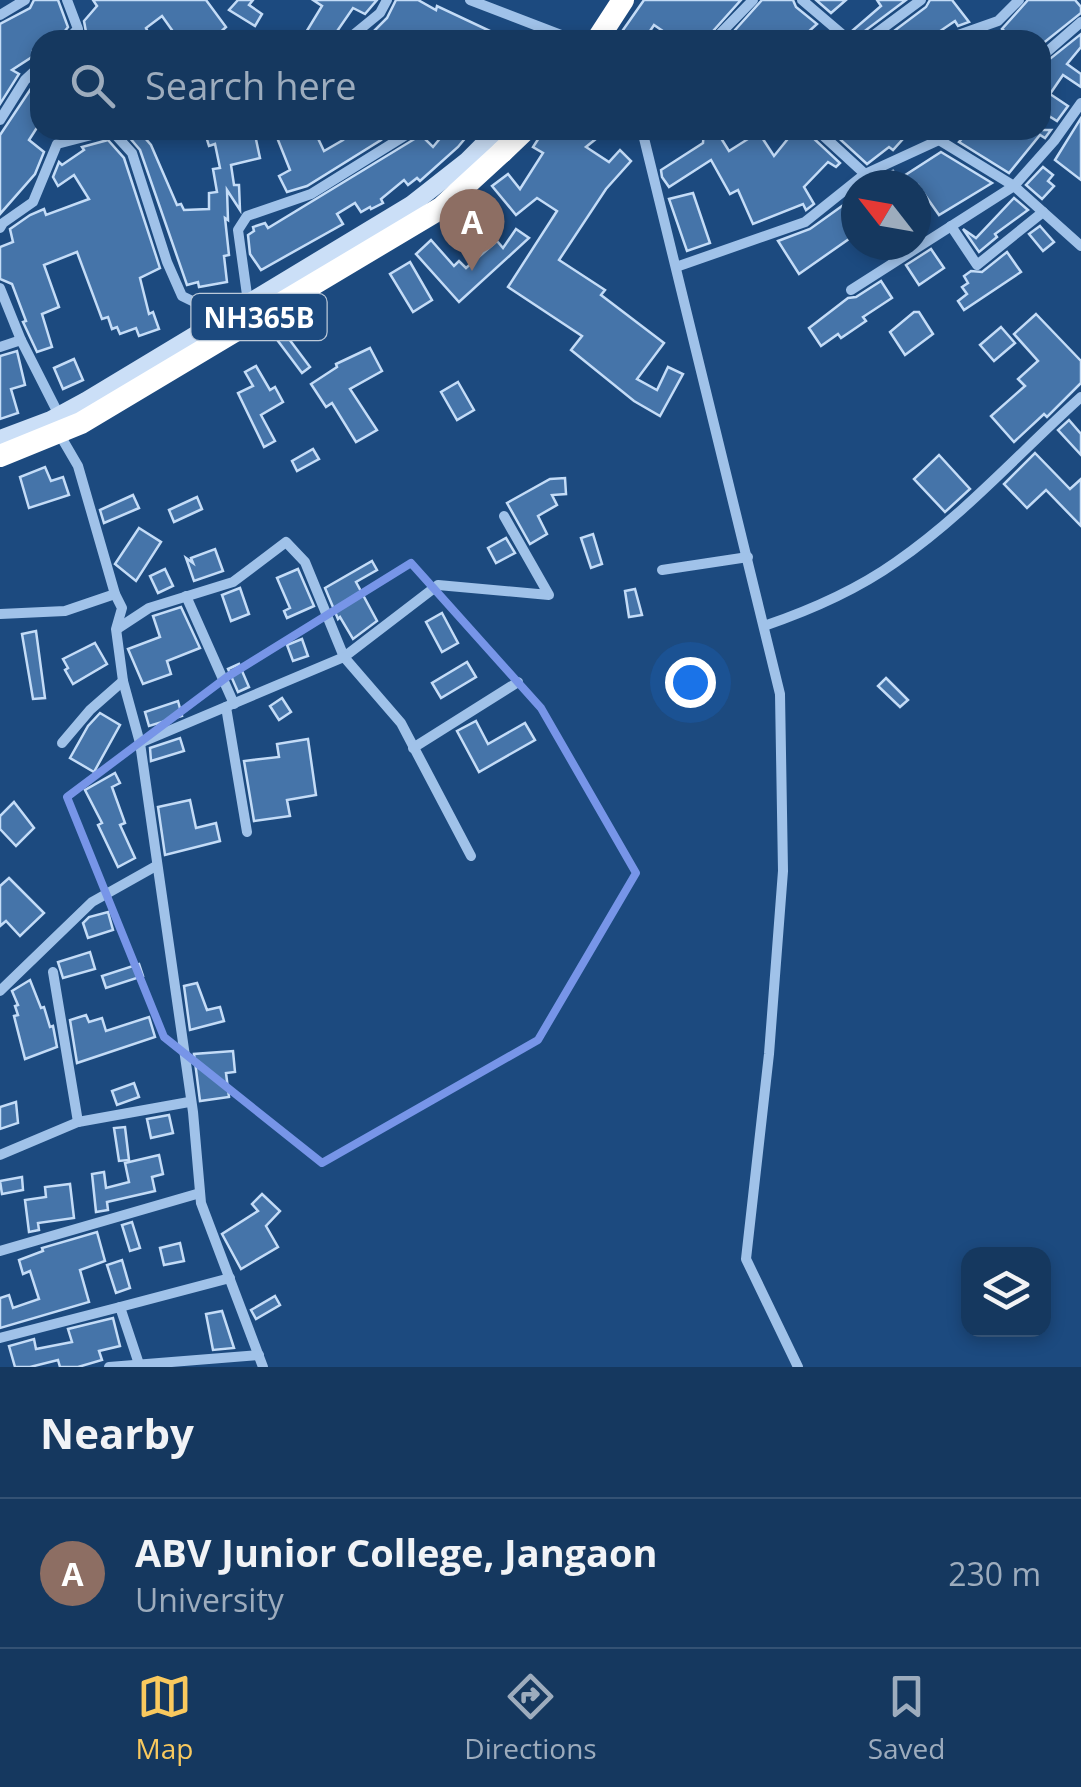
<!DOCTYPE html>
<html lang="en">
<head>
<meta charset="utf-8">
<style>
	:root { --surface:#15385f; --page:#1e3f65; --text:#f1f3f6; --muted:#9dacbd; --line:#345274; --accent:#f9c95e }
	body { margin:0; font-family:"Open Sans",sans-serif; background:var(--page); color:var(--text) }
	.controls { position:absolute; right:30px; bottom:30px; display:grid; overflow:hidden; border-radius:20px; box-shadow:0 5px 15px #0003 }
	.controls button { width:90px; height:90px; display:grid; place-items:center; padding:0; border:0; border-bottom:2px solid var(--line); background:var(--surface); color:var(--text); font:50px sans-serif }
	.compass { position:absolute; left:841px; top:170px; width:90px; height:90px; border-radius:50%; background:var(--surface); box-shadow:0 5px 15px #0003; rotate:301deg }
	.you { position:absolute; left:690px; top:682px; width:35px; height:35px; margin:-25px; border:8px solid #fff; border-radius:50%; background:#1a73e8; box-shadow:0 0 0 15px #1a73e833 }
	.badge { display:grid; place-items:center; width:65px; height:65px; border-radius:50%; background:var(--accent); color:#fff; font-size:32px; font-weight:700 }
	.pin { position:absolute; translate:-50% -82px; filter:drop-shadow(0 2px 5px #0008) }
	.pin::after { content:''; position:absolute; top:52px; width:35px; height:30px; background:inherit; clip-path:polygon(0 0,100% 0,50% 100%) }
	.list { margin:0; padding:0; list-style:none }
	h2 { display:flex; justify-content:space-between; align-items:center; height:130px; margin:0; padding:0 40px; font-size:42px }
	h2 small { font-size:32px; font-weight:400; color:var(--muted) }
	.list li { display:grid; grid-template-columns:65px 1fr auto; gap:30px; align-items:center; box-sizing:border-box; height:150px; padding:0 40px; border-top:2px solid var(--line) }
	.list b { display:block; font-size:38px; white-space:nowrap }
	.list p { margin:0; font-size:32px; white-space:nowrap; color:var(--muted) }
	.list em { font-size:32px; font-style:normal; color:var(--muted) }
	.icon { flex:none; width:55px; height:55px; fill:none; stroke:currentColor; stroke-width:2; stroke-linecap:round; stroke-linejoin:round }
	.map { position:relative; flex:none; width:1081px; height:1367px; overflow:hidden }
	.search { position:absolute; background:var(--surface); box-shadow:0 5px 15px #0003; left:30px; right:30px; top:30px; height:110px; display:flex; align-items:center; gap:25px; box-sizing:border-box; padding:0 35px; border-radius:30px; color:var(--muted); font-size:38px }
	.sheet { height:280px; background:var(--surface) }
	nav { display:flex; justify-content:space-around; align-items:center; box-sizing:border-box; height:140px; border-top:2px solid var(--line); background:var(--surface); font-size:28px; color:var(--muted) }
	nav a { display:grid; justify-items:center; gap:5px }
	nav .on { color:var(--accent) }
	.map>svg:first-child { display:block }
	.building { fill:#4574a9; stroke:#c4dcf7; stroke-width:2.5 }
	.lines { fill:none; stroke-linecap:round; stroke-linejoin:round }
	.street { stroke:#a0c2e9; stroke-width:10 }
	.secondary { stroke:#cbdff7; stroke-width:18 }
	.highway { stroke:#fff; stroke-width:22 }
	.highway-bridge { stroke:#fff; stroke-width:22 }
	.marked { fill:none; stroke:#7795e8; stroke-width:8; stroke-linejoin:round }
	.labels { text-anchor:middle; dominant-baseline:central; stroke-width:8; stroke-linejoin:round; paint-order:stroke }
	.shield { fill:#1c4a7f; stroke:#bbc9d9; stroke-width:2.5 }
	.shield-label { font-size:28px; font-weight:bold; fill:#fff }
</style>
</head>
<body>
<div class="map">
<svg width="1081" height="1367" viewBox="0 0 1081 1367">
	<rect width="100%" height="100%" fill="#1c4a7f"/>
	<g class="building">
		<polygon points="34,0 58,0 68,27 58,40 40,40 40,47 33,51 35,55 12,70 19,74 0,104 0,24 30,8"/>
		<polygon points="93,0 206,0 226,27 212,40 179,40 162,16 146,28 152,40 79,40 86,32 84,21 97,6"/>
		<polygon points="238,0 253,0 249,5 262,14 255,26 229,10"/>
		<polygon points="313,0 377,0 365,14 353,8 331,40 313,40 305,34 322,6"/>
		<polygon points="396,0 418,0 436,10 437,6 509,40 404,40 391,33 387,40 365,40 387,18"/>
		<polygon points="644,0 741,0 705,40 676,40 654,25 644,40 616,40"/>
		<polygon points="762,0 793,0 796,7 817,24 807,33 813,40 726,40"/>
		<polygon points="816,0 846,0 831,13"/>
		<polygon points="877,0 906,0 862,33 858,40 852,31 881,6"/>
		<polygon points="930,0 952,0 969,22 958,26 955,21 927,40 882,40 926,7"/>
		<polygon points="1028,0 1075,0 1081,7 1081,13 1041,45 1041,40 1014,40 1002,29"/>
		<polygon points="1081,34 1081,47 1067,64 1081,74 1081,87 1063,75 1050,94 1068,106 1057,121 1041,111 1041,66"/>
		<polygon points="34,84 40,88 40,123 29,140 44,152 35,174 0,214 0,135"/>
		<polygon points="1081,118 1081,180 1055,160"/>
		<polygon points="123,130 138,130 151,145 177,205 181,204 184,210 209,209 209,193 217,192 213,169 220,168 215,144 209,146 205,133 254,130 260,158 231,165 234,185 239,185 240,210 227,190 228,220 225,218 229,255 224,256 227,282 199,287 198,282 187,285 140,150"/>
		<polygon points="274,130 314,130 324,151 343,140 338,130 375,130 381,140 307,186 287,192 279,176 290,170"/>
		<polygon points="447,130 472,130 458,147 420,181 417,178 408,185 404,180 381,199 383,203 371,209 370,207 361,212 355,203 337,214 343,224 261,270 250,254 248,235 254,231 253,227 265,223 268,228 421,135 433,147"/>
		<polygon points="544,130 607,130 586,147 609,162 620,150 631,161 606,189 559,260 605,290 601,295 664,343 637,379 657,390 668,367 683,374 660,416 634,401 571,350 582,336 508,287 557,211 537,198 516,215 492,186 508,174 520,189 543,153 533,147"/>
		<polygon points="704,130 716,130 729,151 748,139 742,130 757,130 774,156 795,130 808,130 811,136 840,163 836,167 828,162 804,187 814,204 806,210 803,204 753,224 738,190 730,194 711,160 669,187 662,177 661,170 703,143"/>
		<polygon points="830,130 911,130 893,150 889,147 867,164"/>
		<polygon points="970,130 1051,130 1045,138 1040,135 1009,173 959,142"/>
		<polygon points="108,140 124,158 160,268 140,278 149,314 153,312 159,329 139,336 136,328 120,334 117,327 112,329 108,317 102,319 77,252 44,265 59,307 42,314 52,347 37,352 23,322 26,321 12,284 0,279 0,247 13,242 10,229 30,215 44,209 46,215 89,199 74,175 58,186 53,177 59,162 62,165 84,150 82,147"/>
		<polygon points="941,152 992,183 939,215 918,185 871,185 893,171 899,179"/>
		<polygon points="1043,167 1053,175 1048,181 1054,186 1042,199 1026,185"/>
		<polygon points="693,193 710,243 687,251 669,199"/>
		<polygon points="856,196 856,234 799,274 778,241 810,229"/>
		<polygon points="1014,198 1028,210 995,234 997,237 979,252 963,229 976,238"/>
		<polygon points="1040,226 1054,242 1043,251 1029,234"/>
		<polygon points="516,229 529,238 459,302 416,254 431,240 454,266 459,261 466,268 497,241 503,248"/>
		<polygon points="931,249 944,268 919,285 906,265"/>
		<polygon points="1007,252 1021,272 964,310 958,301 967,294 962,287 968,283 964,276 971,271 982,272"/>
		<polygon points="410,262 432,300 413,312 390,274"/>
		<polygon points="881,281 892,298 863,317 866,321 841,338 838,334 821,346 809,328 848,298 856,297"/>
		<polygon points="914,312 919,312 933,334 905,355 890,332"/>
		<polygon points="1036,314 1081,361 1081,383 1047,417 1044,414 1014,442 991,416 1025,386 1018,379 1038,361 1014,334"/>
		<polygon points="1001,327 1015,343 994,361 980,345"/>
		<polygon points="286,335 310,367 302,373 278,341"/>
		<polygon points="370,348 382,371 350,389 377,430 356,442 332,403 326,407 311,384 337,367 336,364"/>
		<polygon points="17,351 25,385 11,389 18,413 0,419 0,356"/>
		<polygon points="74,359 83,380 63,389 54,368"/>
		<polygon points="256,366 270,390 275,387 283,402 261,415 275,441 264,447 238,393 253,386 245,372"/>
		<polygon points="458,382 474,410 457,420 441,392"/>
		<polygon points="1069,420 1081,434 1081,455 1058,430"/>
		<polygon points="313,449 319,459 297,471 292,461"/>
		<polygon points="1035,453 1070,489 1081,479 1081,526 1046,490 1027,508 1004,484"/>
		<polygon points="939,455 970,489 945,512 914,479"/>
		<polygon points="45,467 51,481 63,477 69,495 29,508 20,477"/>
		<polygon points="565,478 566,494 552,495 557,505 538,516 547,534 530,544 507,503 550,479"/>
		<polygon points="133,495 139,508 104,523 100,510"/>
		<polygon points="197,497 202,509 174,522 169,510"/>
		<polygon points="139,528 161,542 136,581 115,564"/>
		<polygon points="593,534 602,564 591,568 581,538"/>
		<polygon points="506,538 515,553 496,563 488,548"/>
		<polygon points="215,549 223,571 194,581 186,558 193,563 191,558"/>
		<polygon points="372,561 377,570 356,582 377,621 353,639 340,617 338,619 325,588"/>
		<polygon points="165,569 173,586 158,593 150,576"/>
		<polygon points="298,569 314,606 287,618 284,611 290,608 277,578"/>
		<polygon points="240,588 249,614 231,621 222,595"/>
		<polygon points="635,589 642,615 629,617 625,591"/>
		<polygon points="181,607 200,648 167,661 171,674 143,684 128,649 160,637 153,616"/>
		<polygon points="442,613 458,643 442,652 426,622"/>
		<polygon points="36,631 45,698 33,699 22,634"/>
		<polygon points="302,639 308,656 293,661 287,645"/>
		<polygon points="95,643 107,664 73,684 65,670 68,668 63,659"/>
		<polygon points="467,662 476,677 441,698 432,683"/>
		<polygon points="239,664 249,687 238,692 228,669"/>
		<polygon points="886,678 908,700 900,707 878,686"/>
		<polygon points="282,698 291,712 279,720 270,706"/>
		<polygon points="178,701 182,716 149,726 145,712"/>
		<polygon points="100,713 120,725 94,772 70,758 88,726"/>
		<polygon points="476,721 488,744 525,723 535,740 479,772 457,731"/>
		<polygon points="180,738 184,751 151,761 150,748"/>
		<polygon points="308,739 316,795 287,800 290,816 254,821 244,761 279,757 277,744"/>
		<polygon points="115,773 120,783 112,787 125,823 120,825 135,858 118,867 98,825 102,823 85,790"/>
		<polygon points="190,800 196,828 216,823 220,841 165,855 158,807"/>
		<polygon points="14,802 34,828 16,846 0,829 0,816"/>
		<polygon points="9,878 44,913 20,936 6,921 0,926 0,886"/>
		<polygon points="108,912 113,930 88,938 83,923 89,917"/>
		<polygon points="90,952 95,969 63,978 58,962"/>
		<polygon points="139,964 143,976 106,988 102,976"/>
		<polygon points="30,980 41,1008 44,1007 50,1027 53,1026 57,1047 25,1059 14,1016 18,1015 15,1006 18,1005 12,991"/>
		<polygon points="197,983 207,1010 220,1007 224,1021 190,1030 184,986"/>
		<polygon points="86,1015 89,1022 102,1018 106,1031 149,1017 155,1037 77,1063 70,1020"/>
		<polygon points="233,1051 235,1072 226,1073 229,1097 200,1101 194,1054"/>
		<polygon points="134,1083 139,1097 117,1105 112,1091"/>
		<polygon points="16,1102 18,1123 0,1129 0,1107"/>
		<polygon points="169,1115 173,1133 151,1138 147,1119"/>
		<polygon points="125,1127 129,1160 119,1161 114,1128"/>
		<polygon points="159,1155 163,1174 152,1177 155,1191 107,1202 108,1210 96,1212 92,1174 104,1172 106,1188 129,1182 125,1163"/>
		<polygon points="22,1177 23,1190 2,1194 0,1181"/>
		<polygon points="70,1184 74,1218 38,1223 39,1230 29,1232 25,1200 46,1197 45,1187"/>
		<polygon points="262,1194 280,1211 266,1226 278,1247 241,1269 222,1234 258,1211 252,1204"/>
		<polygon points="132,1222 140,1248 130,1251 122,1225"/>
		<polygon points="97,1232 105,1261 80,1270 89,1302 0,1328 0,1298 9,1295 13,1308 39,1299 30,1271 23,1274 19,1260 43,1251 42,1248"/>
		<polygon points="180,1243 184,1261 164,1265 160,1248"/>
		<polygon points="122,1260 130,1288 116,1293 107,1265"/>
		<polygon points="275,1296 280,1305 256,1319 251,1310"/>
		<polygon points="222,1311 234,1348 213,1350 206,1314"/>
		<polygon points="113,1318 120,1346 99,1351 102,1360 78,1367 60,1367 58,1360 30,1367 15,1367 9,1346 34,1339 36,1349 72,1342 68,1329"/>
	</g>
	<g class="lines">
		<g class="street">
			<polyline points="470,0 574,40"/>
			<polyline points="802,0 849,40"/>
			<polyline points="0,15 25,0"/>
			<polyline points="67,40 78,29 67,0"/>
			<polyline points="347,40 380,13 387,0"/>
			<polyline points="714,40 753,0"/>
			<polyline points="867,40 921,0"/>
			<polyline points="944,40 998,21 1019,0"/>
			<polyline points="1041,57 1081,22"/>
			<polyline points="0,120 25,80 40,66"/>
			<polyline points="642,130 780,694 783,871 769,1054 746,1259 798,1367"/>
			<polyline points="817,130 865,174"/>
			<polyline points="932,130 939,140 1014,186 1081,246"/>
			<polyline points="951,226 977,265 1043,212"/>
			<polyline points="0,228 3,223 33,202 57,144 111,130 132,153 167,262 182,296 225,317"/>
			<polyline points="676,267 805,222 865,174 939,140 951,130"/>
			<polyline points="0,288 21,340"/>
			<polyline points="851,290 1014,186 1054,141 1081,103"/>
			<polyline points="248,302 238,230 247,216 311,194 414,130"/>
			<polyline points="0,347 21,340 59,415"/>
			<polyline points="57,430 78,466 115,594 122,608 116,629 123,681 140,743 193,1112 201,1203 263,1367"/>
			<polyline points="662,570 748,557"/>
			<polyline points="186,596 234,704"/>
			<polyline points="0,614 65,611 115,594"/>
			<path d="M764 626C811 610 855 591 896 562 963 516 1020 452 1081 397"/>
			<polyline points="117,629 149,608 233,582 286,542 305,562 344,657 438,585 549,595 504,516"/>
			<polyline points="226,707 247,832"/>
			<polyline points="62,743 90,710 123,681"/>
			<polyline points="140,743 344,657 401,723 471,856"/>
			<polyline points="413,748 518,682"/>
			<polyline points="53,972 78,1122"/>
			<polyline points="0,991 92,902 156,866"/>
			<polyline points="0,1155 78,1122 189,1102"/>
			<polyline points="0,1251 200,1193"/>
			<polyline points="120,1307 230,1278"/>
			<polyline points="0,1338 120,1307 140,1367"/>
			<polyline points="109,1367 259,1355"/>
		</g>
		<polyline class="secondary" points="0,439 51,420 86,401 411,205 467,161 498,130"/>
		<g class="highway">
			<polyline points="597,40 623,0"/>
			<polyline points="502,152 525,130"/>
		</g>
		<polyline class="highway-bridge" points="0,456 81,423 441,208 502,152"/>
	</g>
	<path class="marked" d="M411 563 541 708 636 873 538 1040 322 1163 164 1037 67 797 227 677Z"/>
	<g class="labels">
		<rect class="shield" x="191.5" y="294" width="135" height="46" rx="8"/>
		<g class="shield-label">
			<text x="259" y="317">NH365B</text>
		</g>
	</g>
</svg>
<div class="controls">
<button><svg class="icon" aria-label="layers" viewBox="0 0 24 24"><path d="M12 4l9 5-9 5-9-5zM3 14l9 5 9-5"/></svg></button>
</div>
<svg class="compass" viewBox="-18 -18 36 36"><path d="M0-13l5 13h-10z" fill="#e53935"/><path d="M0 13l5-13h-10z" fill="#9dacbd"/></svg>
<div class="you"></div>
<div class="pin badge" style="left:472px;top:271px;background:#8d6e63">A</div>
<div class="search"><svg class="icon" aria-label="search" viewBox="0 0 24 24"><circle cx="10" cy="10" r="6"/><path d="M15 15l6 6"/></svg>Search here</div>
</div>
<section class="sheet">
<h2>Nearby<small></small></h2>
<ul class="list">
<li><span class="badge" style="background:#8d6e63">A</span><div><b>ABV Junior College, Jangaon</b><p>University</p></div><em>230 m</em></li>
</ul>
</section>
<nav>
<a class="on"><svg class="icon" aria-label="map" viewBox="0 0 24 24"><path d="M3 6l6-2 6 2 6-2v14l-6 2-6-2-6 2zM9 4v14M15 6v14"/></svg>Map</a>
<a><svg class="icon" aria-label="directions" viewBox="0 0 24 24"><path d="M12 3l9 9-9 9-9-9zM9 14v-3h6M13 9l2 2-2 2"/></svg>Directions</a>
<a><svg class="icon" aria-label="saved" viewBox="0 0 24 24"><path d="M7 4h10v16l-5-4-5 4z"/></svg>Saved</a>
</nav>
</body>
</html>
